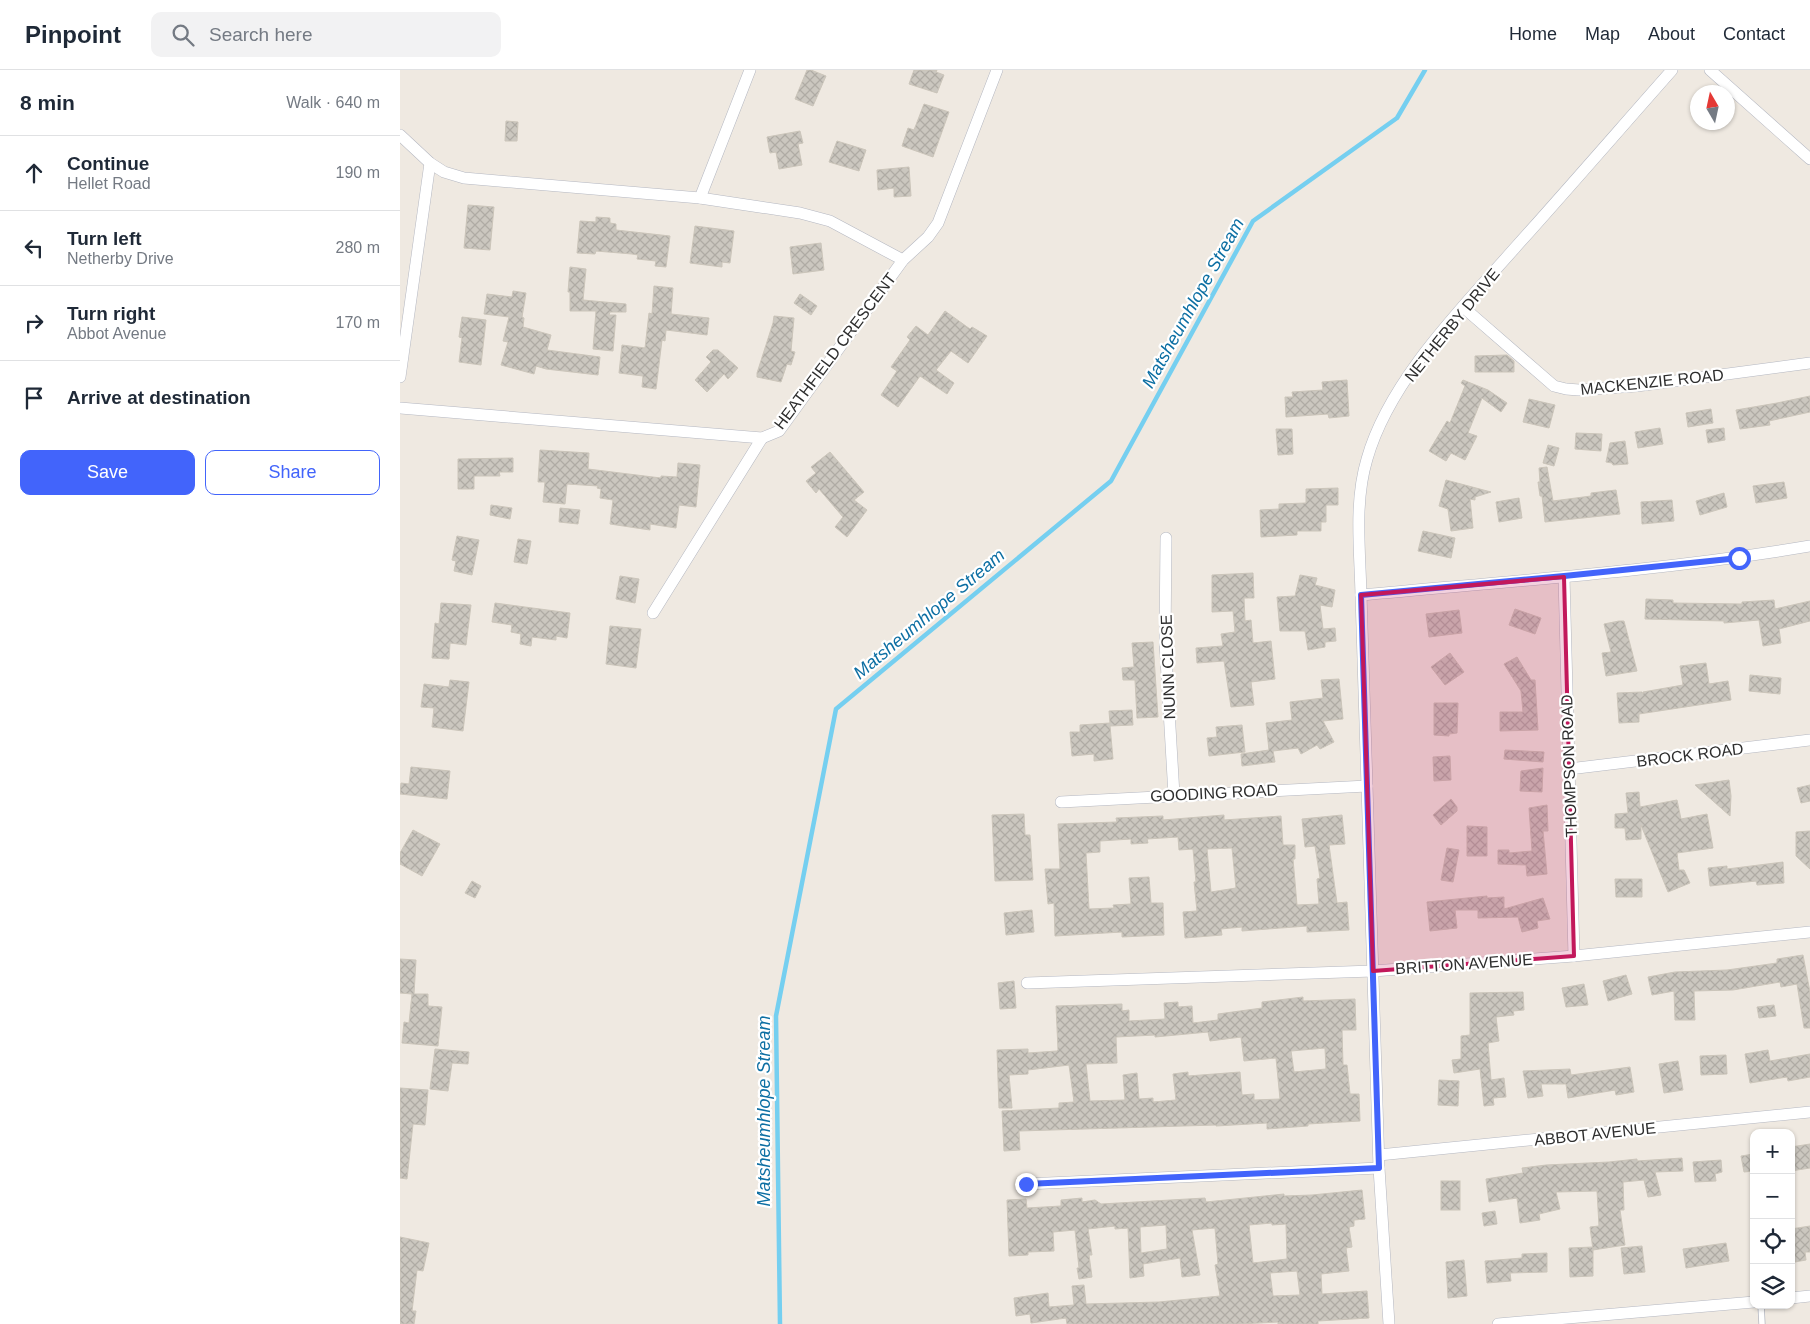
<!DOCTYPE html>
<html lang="en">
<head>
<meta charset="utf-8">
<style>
	:root { --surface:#fff; --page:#f2f2f3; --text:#1f2937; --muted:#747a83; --line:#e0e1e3; --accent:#4264fb }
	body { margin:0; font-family:Helvetica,sans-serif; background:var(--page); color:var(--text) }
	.controls { position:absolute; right:15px; bottom:15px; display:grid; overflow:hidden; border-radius:10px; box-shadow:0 1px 4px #0004 }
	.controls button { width:45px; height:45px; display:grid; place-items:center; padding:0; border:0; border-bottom:1px solid var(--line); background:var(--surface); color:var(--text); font:25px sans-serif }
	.compass { position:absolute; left:1290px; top:15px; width:45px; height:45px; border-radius:50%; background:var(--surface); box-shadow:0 1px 4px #0004; rotate:351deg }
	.stop { position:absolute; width:15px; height:15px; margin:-11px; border:4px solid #4264fb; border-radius:50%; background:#fff }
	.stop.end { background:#4264fb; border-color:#fff; box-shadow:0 1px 5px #0008 }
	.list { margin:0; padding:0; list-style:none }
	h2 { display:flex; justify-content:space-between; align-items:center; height:65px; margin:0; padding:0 20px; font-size:21px }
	h2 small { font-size:16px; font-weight:400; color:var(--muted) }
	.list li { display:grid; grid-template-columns:32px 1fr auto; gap:15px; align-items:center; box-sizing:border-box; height:75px; padding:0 20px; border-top:1px solid var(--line) }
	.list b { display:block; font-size:19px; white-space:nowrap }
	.list p { margin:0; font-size:16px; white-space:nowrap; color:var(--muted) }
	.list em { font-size:16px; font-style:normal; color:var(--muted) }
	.actions { display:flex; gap:10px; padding:15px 20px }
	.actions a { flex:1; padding:11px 0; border:1px solid var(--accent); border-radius:10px; text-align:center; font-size:18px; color:var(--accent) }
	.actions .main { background:var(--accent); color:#fff }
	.icon { flex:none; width:28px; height:28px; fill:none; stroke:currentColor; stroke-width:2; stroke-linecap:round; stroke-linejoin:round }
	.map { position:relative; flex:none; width:1410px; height:1254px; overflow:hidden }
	header { display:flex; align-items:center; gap:30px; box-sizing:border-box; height:70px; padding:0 25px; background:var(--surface); border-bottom:1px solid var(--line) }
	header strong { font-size:24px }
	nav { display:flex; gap:28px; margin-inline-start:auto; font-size:18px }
	.search { width:350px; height:45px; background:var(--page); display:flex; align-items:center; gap:12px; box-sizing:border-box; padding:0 18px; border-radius:10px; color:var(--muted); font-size:19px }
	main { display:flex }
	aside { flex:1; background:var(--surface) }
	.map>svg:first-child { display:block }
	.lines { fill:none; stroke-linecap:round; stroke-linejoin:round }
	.stream { stroke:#75cff0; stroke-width:4.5 }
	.building { fill:url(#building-cross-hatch); stroke:#cbc5ba; fill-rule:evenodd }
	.lane-casing { stroke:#b4b7c1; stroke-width:7 }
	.street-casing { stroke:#b4b7c1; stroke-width:12 }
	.lane { stroke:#fff; stroke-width:5.5 }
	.street { stroke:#fff; stroke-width:11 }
	.route { stroke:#4264fb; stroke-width:6 }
	.marked { fill:#c2185b; fill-opacity:0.2; stroke:#c2185b; stroke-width:4; stroke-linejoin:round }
	.labels { text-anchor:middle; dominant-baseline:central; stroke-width:4.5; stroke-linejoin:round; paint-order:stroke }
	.street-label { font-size:16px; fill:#2e2e2e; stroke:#fff }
	.water-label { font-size:18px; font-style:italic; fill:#0d6fa3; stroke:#fff }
</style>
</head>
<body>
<header>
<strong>Pinpoint</strong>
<div class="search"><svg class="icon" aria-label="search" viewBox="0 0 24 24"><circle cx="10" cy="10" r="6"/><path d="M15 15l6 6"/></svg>Search here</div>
<nav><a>Home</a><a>Map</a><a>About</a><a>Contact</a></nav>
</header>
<main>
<aside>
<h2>8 min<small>Walk · 640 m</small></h2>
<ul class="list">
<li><svg class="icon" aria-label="ahead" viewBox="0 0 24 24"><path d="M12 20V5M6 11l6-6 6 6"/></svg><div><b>Continue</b><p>Hellet Road</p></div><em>190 m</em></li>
<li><svg class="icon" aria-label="left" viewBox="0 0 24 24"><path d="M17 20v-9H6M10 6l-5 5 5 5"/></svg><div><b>Turn left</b><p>Netherby Drive</p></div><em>280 m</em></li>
<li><svg class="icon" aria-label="right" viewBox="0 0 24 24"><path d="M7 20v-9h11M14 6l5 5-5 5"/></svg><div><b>Turn right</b><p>Abbot Avenue</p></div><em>170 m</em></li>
<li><svg class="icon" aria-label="arrive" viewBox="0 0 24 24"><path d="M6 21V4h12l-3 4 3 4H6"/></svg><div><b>Arrive at destination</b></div></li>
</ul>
<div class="actions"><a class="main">Save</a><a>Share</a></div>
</aside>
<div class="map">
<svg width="1410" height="1254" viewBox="0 0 1410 1254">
	<defs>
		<pattern id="building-cross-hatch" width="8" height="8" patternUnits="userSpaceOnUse" patternTransform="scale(1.25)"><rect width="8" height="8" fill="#cbc7bf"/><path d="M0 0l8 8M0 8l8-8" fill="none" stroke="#afaba4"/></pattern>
	</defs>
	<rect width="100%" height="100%" fill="#efe9e1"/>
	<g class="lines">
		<polyline class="stream" points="380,1254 376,946 436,639 711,411 853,151 997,48 1025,0"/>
	</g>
	<g class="building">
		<polygon points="407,0 411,0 426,6 413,36 395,29"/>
		<polygon points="514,0 537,0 536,2 544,5 537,23 509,14"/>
		<polygon points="524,34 549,42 533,87 502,76 508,58 514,60"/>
		<polygon points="106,51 118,52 117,71 105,71"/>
		<polygon points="400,61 403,73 398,74 402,95 379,99 376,82 370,83 367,67"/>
		<polygon points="437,71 466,80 459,101 429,92"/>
		<polygon points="509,97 511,126 494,127 494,118 478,120 477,100"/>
		<polygon points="68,135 94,137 90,180 64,178"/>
		<polygon points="196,147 210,148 210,153 216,154 216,160 270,166 266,197 255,196 256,191 237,189 238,185 232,184 196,181 195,184 177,183 180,151 196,152"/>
		<polygon points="295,156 334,161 330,193 322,192 322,197 290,193"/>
		<polygon points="421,173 424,200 393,204 390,177"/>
		<polygon points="170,197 186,199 183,230 226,234 226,242 210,242 209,245 216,245 213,281 193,279 196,241 170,241 170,222 168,222"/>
		<polygon points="254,216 273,218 271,244 309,248 307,265 266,260 265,271 262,270 256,319 242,317 243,306 219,303 222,275 245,278 249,243 252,244"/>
		<polygon points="113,221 126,223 122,247 124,248 123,257 151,265 147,280 200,287 198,305 146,299 136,296 134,304 101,295 108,272 103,271 109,247 84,244 87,224 112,227"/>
		<polygon points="400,224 417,236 411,245 394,233"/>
		<polygon points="545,241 570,259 572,257 587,266 568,293 551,281 536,300 554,313 547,324 520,306 498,337 481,325 497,301 491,297 510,270 507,267 516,256 528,265"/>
		<polygon points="374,246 394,248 391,281 395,282 391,295 387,294 381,312 357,307 357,303 373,253"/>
		<polygon points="62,247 86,250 81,295 59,292 62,268 59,267"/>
		<polygon points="313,280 318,280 338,298 328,309 324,304 307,322 295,310 311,292 306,287"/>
		<polygon points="1107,285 1114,291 1114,302 1075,302 1075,286"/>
		<polygon points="947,310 949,346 929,348 928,344 886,347 885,327 893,327 892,322 923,320 922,312"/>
		<polygon points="1063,310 1088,320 1107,333 1101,342 1082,328 1068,363 1077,366 1065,390 1051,383 1046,391 1029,381 1047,351 1050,353 1065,316 1061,313"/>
		<polygon points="1410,326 1410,342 1369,351 1370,355 1340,359 1336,340 1377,333"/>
		<polygon points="1129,329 1155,335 1149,358 1123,352"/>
		<polygon points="1311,339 1313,353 1288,357 1286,343"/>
		<polygon points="1260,358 1263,374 1238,378 1235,362"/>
		<polygon points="1324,358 1325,370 1308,373 1306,360"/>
		<polygon points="876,359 892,359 893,384 878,385"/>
		<polygon points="1176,363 1202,364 1201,381 1175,379"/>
		<polygon points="1225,371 1228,394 1213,395 1212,393 1206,392 1210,373"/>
		<polygon points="1148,375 1159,378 1154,396 1143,393"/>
		<polygon points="140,380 189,383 188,399 261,408 261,406 277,407 278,393 300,395 296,437 279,435 276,458 250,454 250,460 210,454 213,430 200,428 201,419 197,418 198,416 167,414 165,434 143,432 145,412 138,412"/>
		<polygon points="430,382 464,422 454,430 467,440 447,467 435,457 443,447 419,419 416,423 406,411 416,403 411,397"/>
		<polygon points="113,388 113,402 99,402 100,406 74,406 74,419 58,419 58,389"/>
		<polygon points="1147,397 1153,431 1191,426 1191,423 1216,420 1220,444 1145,452 1142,426 1140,426 1138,412 1140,412 1139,398"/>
		<polygon points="1046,410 1091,422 1075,427 1075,430 1070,429 1073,458 1051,461 1048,439 1039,436"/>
		<polygon points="1384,412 1387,428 1356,433 1353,416"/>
		<polygon points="938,418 938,435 926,435 926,452 921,452 921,461 897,461 897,465 861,467 860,440 879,439 879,434 906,433 906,419"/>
		<polygon points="1324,423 1327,437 1300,445 1296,431"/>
		<polygon points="1119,428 1122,448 1099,452 1096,432"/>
		<polygon points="1272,430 1274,451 1242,454 1241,432"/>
		<polygon points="91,435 112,438 110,449 90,445"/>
		<polygon points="160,438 180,440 178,454 159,452"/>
		<polygon points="1023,461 1055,468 1051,488 1018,481"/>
		<polygon points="57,466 79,470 72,505 54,501 56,491 52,490"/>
		<polygon points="118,469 131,471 127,494 114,492"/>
		<polygon points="853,503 854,528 844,528 845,551 851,550 853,573 871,571 875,609 851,612 854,635 831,637 824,591 797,593 796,578 823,576 821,564 835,562 833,541 812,542 812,505"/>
		<polygon points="900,505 917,508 915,515 935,520 932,537 920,535 923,559 935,558 936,571 925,572 925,577 908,580 905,561 880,561 877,527 895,526"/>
		<polygon points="220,506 239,509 235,533 216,529"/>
		<polygon points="1246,529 1273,530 1273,533 1342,534 1342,532 1374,530 1375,539 1410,531 1410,551 1379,559 1381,573 1363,576 1359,550 1324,553 1324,551 1245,549"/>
		<polygon points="41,533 71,535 66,575 50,573 49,589 32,588 35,553 39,554"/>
		<polygon points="95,533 170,543 167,568 156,566 156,570 132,567 131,576 120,574 121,564 111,562 112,555 92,552"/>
		<polygon points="1115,539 1141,548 1135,564 1109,555"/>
		<polygon points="1059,540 1062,563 1029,567 1026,544"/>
		<polygon points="1219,551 1224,551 1237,601 1206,606 1202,583 1211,582 1204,554"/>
		<polygon points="210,556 241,559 236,598 206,594"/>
		<polygon points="753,572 758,647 737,648 735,610 723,610 722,598 734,597 732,573"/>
		<polygon points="1050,583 1064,602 1045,615 1031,597"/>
		<polygon points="1117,587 1131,610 1135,610 1138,660 1100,661 1100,642 1123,642 1121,621 1104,594"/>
		<polygon points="1306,593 1309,614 1328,611 1331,630 1239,644 1239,652 1219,653 1217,623 1242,622 1243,624 1243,622 1283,615 1280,596"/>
		<polygon points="1350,605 1381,608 1380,624 1349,621"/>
		<polygon points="939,609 943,649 923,651 934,672 920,679 917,675 901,684 898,678 873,681 875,692 842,696 841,684 869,680 866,653 892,650 890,632 923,628 921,610"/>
		<polygon points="50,610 69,612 63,661 32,657 34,638 21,637 24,614 49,617"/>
		<polygon points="1034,633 1058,633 1057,663 1049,664 1049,666 1034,665"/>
		<polygon points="732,640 733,655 710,656 713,689 694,691 694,684 672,686 670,662 680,662 680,655 710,653 709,641"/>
		<polygon points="842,655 845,682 809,686 807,668 817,667 816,657"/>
		<polygon points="1105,680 1144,682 1143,692 1104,689"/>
		<polygon points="1050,686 1051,710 1034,711 1033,687"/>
		<polygon points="11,697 50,701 47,729 0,724 1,713 9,714"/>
		<polygon points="1143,698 1142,722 1120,721 1121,701"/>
		<polygon points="1329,710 1331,726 1330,746 1295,715"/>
		<polygon points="1410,715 1410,731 1401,733 1397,718"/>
		<polygon points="1239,722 1240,737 1277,730 1281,749 1307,744 1313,778 1277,783 1279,800 1284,800 1290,813 1268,822 1241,755 1241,769 1226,770 1225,758 1215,758 1215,744 1228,743 1226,723"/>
		<polygon points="1051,729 1057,737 1057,741 1041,755 1033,745"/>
		<polygon points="1147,735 1148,761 1143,761 1147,804 1127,806 1126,795 1098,794 1098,780 1109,780 1109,783 1132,781 1129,738"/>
		<polygon points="624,744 625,765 630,765 633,810 595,811 592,745"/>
		<path d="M824 745V750L881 746 883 775H895V789H893L897 835 919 834 917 809 920 808 915 776 905 777 902 749 942 745 945 774 929 775 937 833 947 832 949 860 907 862V856L842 861V857L821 859 822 865 785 868 783 842 797 841 794 812H796L793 779 779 780 778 767 747 769 748 773 731 774V769L700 771V782L686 783 689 839 714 838 713 835 731 834 729 808 749 807 751 833H763L764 865 722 867V862L655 866 654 833 648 834 645 799H660L658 754 717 752 716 748 763 746V750ZM832 778 836 818 811 822 807 779Z"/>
		<polygon points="1067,756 1087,757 1087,786 1067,786"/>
		<polygon points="13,760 40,774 22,806 0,794 0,783"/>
		<polygon points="1410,761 1410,799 1396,786 1396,762"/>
		<polygon points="1047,778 1059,780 1053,812 1041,810"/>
		<polygon points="1383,792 1384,813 1357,815 1356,811 1310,816 1308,798 1327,796 1327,799"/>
		<polygon points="1215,809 1242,809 1242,827 1216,827"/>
		<polygon points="72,811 81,816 75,828 65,823"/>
		<polygon points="1087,826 1087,828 1104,827 1104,839 1143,828 1150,849 1137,851 1138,858 1122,862 1118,847 1078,848 1078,840 1055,840 1057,858 1030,861 1027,832"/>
		<polygon points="632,840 634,862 606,865 604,843"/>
		<polygon points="1403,885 1410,922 1410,958 1404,958 1397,914 1381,917 1380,912 1333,920 1294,921 1295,950 1275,950 1274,921 1252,925 1248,907 1275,902 1327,900 1377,893 1377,889"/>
		<polygon points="0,889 16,890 14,924 28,924 28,936 42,937 38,976 2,973 4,952 9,953 12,924 0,923"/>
		<polygon points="1226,905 1232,924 1208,931 1203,911"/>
		<polygon points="614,911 616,938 600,939 598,913"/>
		<polygon points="1184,914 1188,935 1166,937 1162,918"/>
		<polygon points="1123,922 1124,940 1113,941 1114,945 1096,947 1099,971 1088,973 1091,1010 1104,1008 1106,1027 1093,1028 1094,1035 1084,1036 1080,999 1054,1003 1052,990 1061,989 1061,966 1070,965 1070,923"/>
		<path d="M903 927V931L955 929 956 960H942L943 995H947L950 1024H959L960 1051 908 1054V1056L867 1059V1053L816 1056V1055L619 1061 620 1080 604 1081 602 1041 659 1038V1033L674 1032 669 995 628 1000V1004L609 1005 612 1038H599L597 980 628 979V983L657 981 658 980 656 936 722 934V941L729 940V951L765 949 764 933 778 932V937L792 936 793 953 818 950V944L862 938V932ZM808 962 810 971 841 967 844 991 876 988 880 1029 854 1030V1024L842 1025 840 1002 788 1006V1002L773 1004 776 1030 753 1032V1028L739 1029 737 1003 723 1005 725 1030 690 1031 686 994 717 993 716 967 755 965V967ZM925 978 926 999 894 1002 891 981Z"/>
		<polygon points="1374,935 1376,946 1359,948 1357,937"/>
		<polygon points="35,979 69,982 68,994 52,993 48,1021 30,1019"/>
		<polygon points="1368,980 1370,991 1410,984 1410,1007 1388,1011 1387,1007 1350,1013 1345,984"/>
		<polygon points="1326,985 1327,1004 1301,1005 1300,986"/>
		<polygon points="1278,991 1283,1020 1264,1023 1259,994"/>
		<polygon points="1230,997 1234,1022 1216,1025 1215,1020 1168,1028 1166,1014 1141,1014 1143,1026 1128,1028 1123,1001 1170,999 1171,1005"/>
		<polygon points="1039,1010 1059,1011 1058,1036 1038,1035"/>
		<polygon points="0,1018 28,1020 25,1055 13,1054 7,1109 0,1108"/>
		<polygon points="1410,1074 1410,1098 1391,1101 1391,1077"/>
		<polygon points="1354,1084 1354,1101 1344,1102 1341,1086"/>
		<polygon points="1282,1088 1283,1101 1255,1102 1261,1125 1248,1127 1244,1110 1223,1112 1224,1140 1220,1140 1225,1175 1193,1180 1190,1157 1199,1156 1197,1121 1156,1122 1160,1139 1139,1144 1140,1150 1120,1153 1117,1128 1089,1132 1086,1109 1123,1103 1122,1098 1146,1095 1209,1092 1237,1089 1237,1091"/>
		<polygon points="1321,1090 1322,1102 1315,1104 1316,1111 1295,1112 1293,1092"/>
		<rect x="1041" y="1111" width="19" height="29"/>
		<path d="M962 1120 965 1149 954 1150V1156L949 1157 952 1177 946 1178 949 1201 921 1204 922 1224 967 1221 969 1248 918 1251V1254H878V1252L841 1254H667L666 1248 631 1253 630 1244 616 1246 614 1228 648 1223 649 1237 674 1235 672 1216 684 1215 686 1234 759 1232 820 1226 815 1195 818 1194 815 1158 792 1160 800 1205 782 1207 780 1188 743 1194 744 1206 730 1208 728 1158 715 1159V1156L688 1159 692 1185H689L692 1207 679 1209 677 1198H679L675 1160 653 1162 654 1181 628 1182V1185L609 1186 607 1130 626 1129 627 1138 661 1136V1130L682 1128V1132L695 1130 701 1134 805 1128 806 1132 884 1124V1126L912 1125ZM872 1153V1155L886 1154 887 1189 853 1193 849 1155ZM766 1155 767 1179 741 1183 740 1157ZM897 1201 900 1225 873 1226 870 1203Z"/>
		<polygon points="1095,1141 1097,1154 1084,1156 1082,1143"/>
		<polygon points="1410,1156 1410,1182 1405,1182 1406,1190 1395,1192 1391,1171 1391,1159"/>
		<polygon points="0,1167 29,1173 23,1201 17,1200 12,1241 16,1241 14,1254 0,1254"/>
		<polygon points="1326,1173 1329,1191 1286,1198 1283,1179"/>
		<polygon points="1242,1176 1245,1202 1224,1204 1221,1178"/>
		<polygon points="1193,1177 1193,1206 1170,1207 1169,1178"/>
		<polygon points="1147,1183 1147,1202 1110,1203 1111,1211 1087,1213 1085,1191 1122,1188 1122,1184"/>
		<polygon points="1064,1190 1067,1226 1048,1228 1046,1192"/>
	</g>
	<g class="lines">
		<defs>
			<polyline id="lane" points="1361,1235 1362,1254"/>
			<g id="street">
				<polyline points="1310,0 1410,89"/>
				<polyline points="0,65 30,93 44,102 64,108 300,128 400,143 430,151 503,190"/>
				<polyline points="300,128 350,0"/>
				<polyline points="1063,237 1154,316 1166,319 1179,320 1237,316 1410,293"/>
				<polyline points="0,307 30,93"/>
				<polyline points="0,338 362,368 379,361 503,190 528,167 538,153 597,0"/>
				<polyline points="766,468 765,572 774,725"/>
				<polyline points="1164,507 1174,886"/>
				<path d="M961 525C1111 511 1262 501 1410 476"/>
				<polyline points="253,543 362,368"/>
				<polyline points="1169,699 1410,670"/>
				<polyline points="661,732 967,716"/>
				<polyline points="627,913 973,901 1174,886 1410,862"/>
				<polyline points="979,1085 1410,1042"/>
				<polyline points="626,1114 979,1098"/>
				<polyline points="1391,1228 1410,1226"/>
				<path d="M989 1254 979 1098 961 525C960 480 954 432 967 389 989 311 1061 239 1114 179 1167 120 1219 60 1272 0"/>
				<polyline points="1098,1254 1354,1232"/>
			</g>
		</defs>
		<use href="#lane" class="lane-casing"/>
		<use href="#street" class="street-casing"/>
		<use href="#lane" class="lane"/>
		<use href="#street" class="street"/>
	</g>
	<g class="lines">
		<polyline class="route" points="626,1114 979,1098 961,525 1164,506 1339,488"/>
	</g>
	<path class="marked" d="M1164 507 1174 886 973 901 961 525Z"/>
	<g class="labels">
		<g class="street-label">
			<text transform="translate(1052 255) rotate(-51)">NETHERBY DRIVE</text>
			<text transform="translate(435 281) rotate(-53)">HEATHFIELD CRESCENT</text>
			<text transform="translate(1252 312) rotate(-6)">MACKENZIE ROAD</text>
			<text transform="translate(768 597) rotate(-92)">NUNN CLOSE</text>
			<text transform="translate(1290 685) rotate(-7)">BROCK ROAD</text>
			<text transform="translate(1169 696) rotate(-92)">THOMPSON ROAD</text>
			<text transform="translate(814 723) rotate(-3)">GOODING ROAD</text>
			<text transform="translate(1064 894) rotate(-4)">BRITTON AVENUE</text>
			<text transform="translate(1195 1064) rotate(-6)">ABBOT AVENUE</text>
		</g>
		<g class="water-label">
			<text transform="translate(793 233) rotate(-61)">Matsheumhlope Stream</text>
			<text transform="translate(529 544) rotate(-40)">Matsheumhlope Stream</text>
			<text transform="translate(364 1041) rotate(-90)">Matsheumhlope Stream</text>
		</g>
	</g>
</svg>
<div class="controls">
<button>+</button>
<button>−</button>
<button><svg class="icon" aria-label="locate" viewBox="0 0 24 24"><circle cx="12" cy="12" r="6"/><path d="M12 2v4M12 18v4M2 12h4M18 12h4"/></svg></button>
<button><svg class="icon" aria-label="layers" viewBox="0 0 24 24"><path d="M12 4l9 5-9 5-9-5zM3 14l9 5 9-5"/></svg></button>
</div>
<svg class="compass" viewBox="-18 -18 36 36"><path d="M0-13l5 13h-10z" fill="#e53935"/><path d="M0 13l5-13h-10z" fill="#747a83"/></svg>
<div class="stop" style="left:1339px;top:488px"></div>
<div class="stop end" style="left:626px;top:1114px"></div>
</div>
</main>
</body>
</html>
